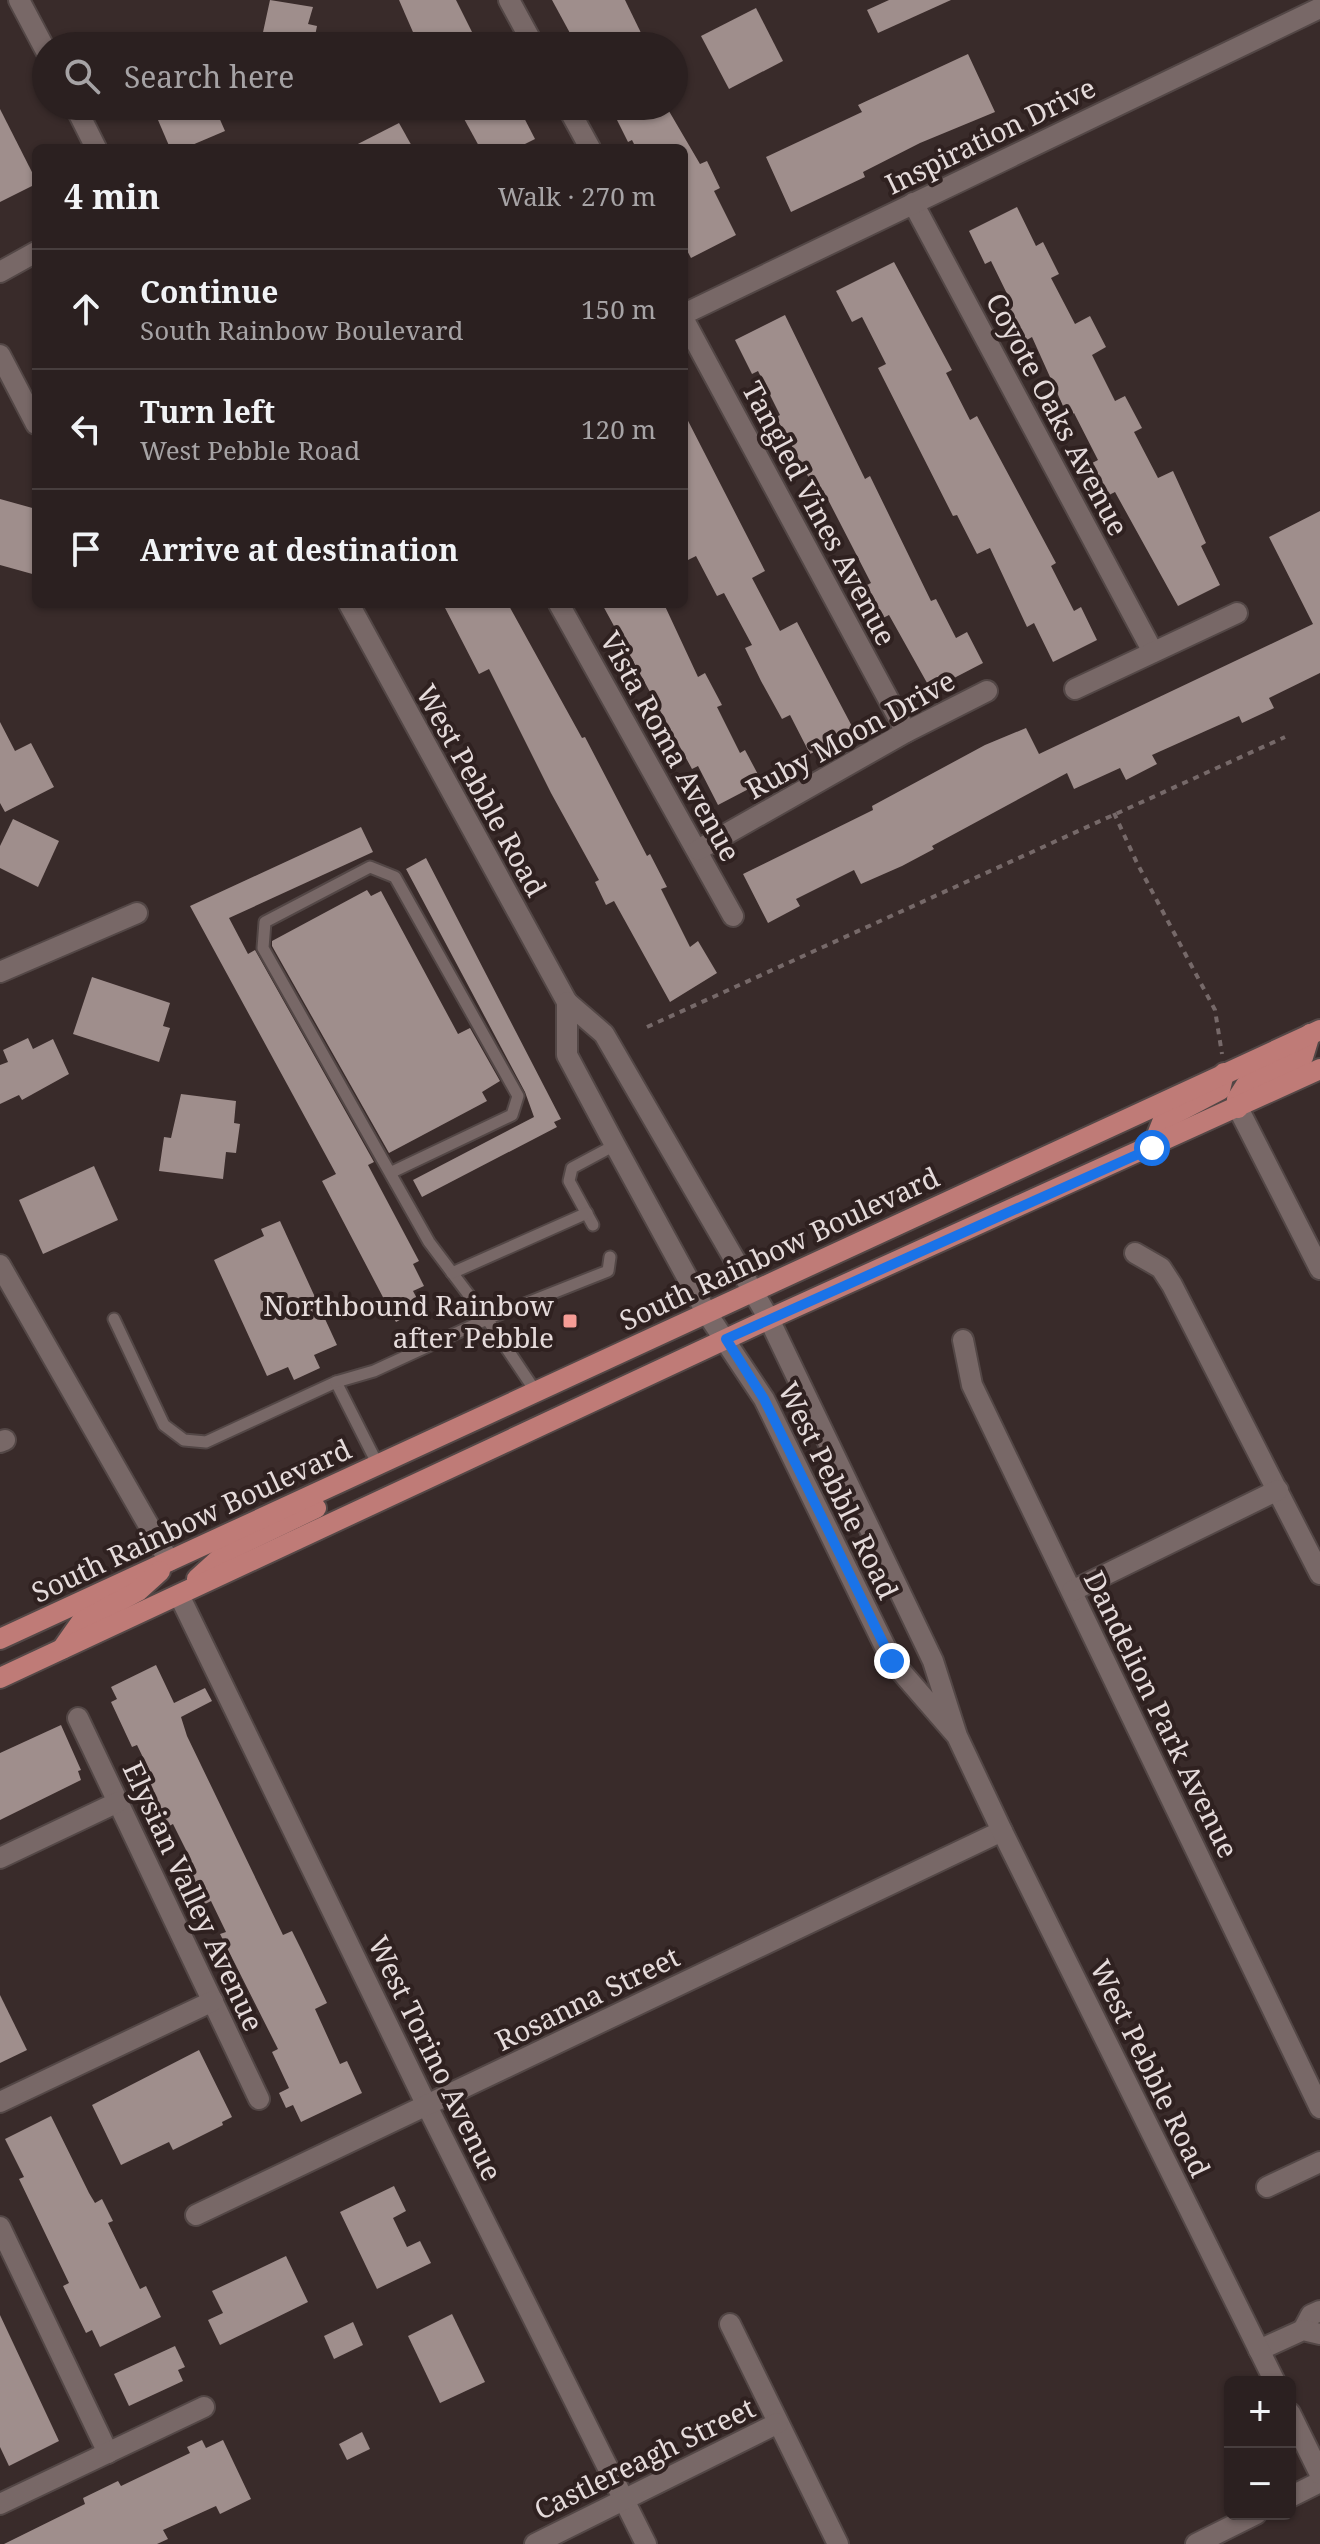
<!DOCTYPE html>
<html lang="en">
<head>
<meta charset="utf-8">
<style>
	:root { --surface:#2b2020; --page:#332829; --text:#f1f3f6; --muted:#a6a3a5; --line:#473e3e }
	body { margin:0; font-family:"Noto Serif",serif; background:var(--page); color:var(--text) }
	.controls { position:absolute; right:24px; bottom:24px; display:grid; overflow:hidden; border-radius:12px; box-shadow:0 2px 6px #0004 }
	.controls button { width:72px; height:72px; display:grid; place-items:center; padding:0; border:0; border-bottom:2px solid var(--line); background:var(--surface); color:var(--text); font:40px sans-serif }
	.stop { position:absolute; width:24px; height:24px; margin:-18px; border:6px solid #1a73e8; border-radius:50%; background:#fff }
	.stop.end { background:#1a73e8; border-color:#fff; box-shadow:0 2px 8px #0008 }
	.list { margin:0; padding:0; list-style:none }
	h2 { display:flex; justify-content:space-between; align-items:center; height:104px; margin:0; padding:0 32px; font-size:34px }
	h2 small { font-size:26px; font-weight:400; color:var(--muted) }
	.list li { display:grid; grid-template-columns:52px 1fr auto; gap:24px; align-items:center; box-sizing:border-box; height:120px; padding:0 32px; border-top:2px solid var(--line) }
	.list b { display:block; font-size:30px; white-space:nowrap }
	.list p { margin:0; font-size:26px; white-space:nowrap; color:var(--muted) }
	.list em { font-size:26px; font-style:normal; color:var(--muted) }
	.icon { flex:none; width:44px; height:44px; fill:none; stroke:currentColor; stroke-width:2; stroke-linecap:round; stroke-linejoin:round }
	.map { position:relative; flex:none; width:1320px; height:2544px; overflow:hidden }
	.search { position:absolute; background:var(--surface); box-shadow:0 2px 6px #0004; left:32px; top:32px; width:656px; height:88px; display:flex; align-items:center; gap:20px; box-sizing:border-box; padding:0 28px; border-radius:44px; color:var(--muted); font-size:30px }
	.panel { position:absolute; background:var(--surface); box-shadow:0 2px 6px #0004; left:32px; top:144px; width:656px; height:464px; border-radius:12px }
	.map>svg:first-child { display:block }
	.building { fill:#9f8e8c }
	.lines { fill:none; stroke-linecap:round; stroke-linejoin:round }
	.lane-casing { stroke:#534746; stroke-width:15 }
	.street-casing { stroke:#534746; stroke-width:24 }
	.secondary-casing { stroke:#534746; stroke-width:24 }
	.primary-casing { stroke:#534746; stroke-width:24 }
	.path { stroke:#766969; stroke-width:4; stroke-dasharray:6 6; stroke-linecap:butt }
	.lane { stroke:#786867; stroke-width:11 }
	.street { stroke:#786867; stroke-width:20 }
	.secondary { stroke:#786867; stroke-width:20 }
	.primary { stroke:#bf7b77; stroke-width:20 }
	.route { stroke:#1a73e8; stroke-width:10 }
	.poi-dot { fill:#f59c95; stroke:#2f2120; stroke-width:3 }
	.labels { text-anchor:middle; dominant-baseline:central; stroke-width:8; stroke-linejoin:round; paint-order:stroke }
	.street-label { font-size:28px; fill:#e5dbdb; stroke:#2f2120 }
	.poi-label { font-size:28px; fill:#e5dbdb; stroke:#2f2120; text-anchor:end }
</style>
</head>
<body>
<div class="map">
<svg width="1320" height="2544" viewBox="0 0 1320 2544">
	<rect width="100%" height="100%" fill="#392b2a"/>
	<g class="building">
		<polygon points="270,0 313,7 308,24 317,26 313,46 260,46"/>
		<polygon points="399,0 456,0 479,46 419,46"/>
		<polygon points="552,0 625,0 643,37 624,46 577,46"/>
		<polygon points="889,0 951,0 878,33 867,10"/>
		<polygon points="756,8 783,61 729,89 701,36"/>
		<polygon points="968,54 995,112 920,143 863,172 865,177 791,212 766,157 862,112 858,105"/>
		<polygon points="152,106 214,106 225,131 185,148 170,148"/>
		<polygon points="457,106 518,106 535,139 517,148 480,148"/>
		<polygon points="610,106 666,106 700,164 707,161 720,188 714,191 736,235 691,258 684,245 684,148 636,148 632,140 628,142"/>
		<polygon points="0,109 36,180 36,184 0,202"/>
		<polygon points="399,123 413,148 350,148"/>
		<polygon points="1017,207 1036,246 1043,242 1059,274 1051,278 1075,324 1090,316 1106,347 1092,355 1115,401 1125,396 1142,428 1134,432 1158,478 1173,471 1206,543 1201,546 1220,585 1178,606 1115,492 1109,495 1092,463 1098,460 1074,413 1068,417 1032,337 1025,341 1009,308 1013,306 991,261 985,264 969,231"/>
		<polygon points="894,262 952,370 946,373 970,420 977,416 1056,563 1051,566 1074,611 1081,607 1097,640 1053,662 1034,623 1027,627 990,548 977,554 957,515 953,516 878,368 886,364 862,317 852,322 836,291"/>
		<polygon points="785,315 865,479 870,476 931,601 936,599 956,638 967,632 983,663 931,690 889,615 883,618 867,585 871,583 823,490 817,493 776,417 780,415 758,371 752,374 735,340"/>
		<polygon points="684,413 765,571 752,578 780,631 797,622 855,732 810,754 790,715 782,719 761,681 745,648 752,645 724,593 717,596 696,556 684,562"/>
		<polygon points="0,499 36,509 36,575 0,565"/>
		<polygon points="1320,511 1320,673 1269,698 1274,708 1242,723 1239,716 1152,755 1157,764 1126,780 1120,768 1074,789 1067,773 932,846 934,849 902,866 861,884 854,870 796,899 800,906 768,923 743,874 873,810 872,806 985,745 1026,728 1039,754 1313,624 1269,537"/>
		<polygon points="443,604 508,604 582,738 585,737 647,856 650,854 667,887 661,889 690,947 698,941 717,973 670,1002 614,901 606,905 595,882 599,880 551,793 489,669 479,674"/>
		<polygon points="602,604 664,604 698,677 705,673 722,705 717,707 740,753 745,750 762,782 718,805 698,766 692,769"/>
		<polygon points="0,722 15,751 31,743 54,787 5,812 0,803"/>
		<polygon points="13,819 59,841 38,887 0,868 0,846"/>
		<polygon points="361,827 373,852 229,918 248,954 255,950 374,1162 368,1165 419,1261 413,1264 424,1286 413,1291 422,1308 396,1322 322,1181 336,1174 190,906"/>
		<polygon points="426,858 561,1119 554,1122 557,1127 422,1197 413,1180 534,1117 525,1092 406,869"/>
		<polygon points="367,890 371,896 381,891 458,1034 470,1028 500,1081 482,1092 487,1101 389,1153 272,946 272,941"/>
		<polygon points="92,977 170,1003 163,1026 170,1028 159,1062 73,1034"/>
		<polygon points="28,1038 33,1049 53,1039 69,1074 22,1100 19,1095 0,1104 0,1065 8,1062 3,1050"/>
		<polygon points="181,1094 236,1101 234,1123 240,1124 236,1153 226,1152 223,1179 159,1171 164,1137 171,1138"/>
		<polygon points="94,1166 118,1220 43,1254 19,1200"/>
		<polygon points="280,1221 337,1345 314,1355 320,1368 294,1380 288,1367 267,1376 214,1260 264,1236 261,1229"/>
		<polygon points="156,1665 174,1703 205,1688 212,1701 181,1717 187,1736 283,1935 292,1931 302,1951 327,2003 315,2009 340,2064 347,2061 362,2093 301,2122 293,2105 286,2108 279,2093 289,2088 272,2052 278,2049 220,1934 226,1932 211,1901 205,1904 182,1857 188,1854 173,1824 167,1827 146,1781 153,1778 137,1745 132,1747 111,1702 117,1699 111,1687"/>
		<polygon points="61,1725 81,1770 78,1771 81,1780 0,1820 0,1753"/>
		<polygon points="0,1995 27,2050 0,2063"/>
		<polygon points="199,2050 232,2117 222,2122 223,2125 173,2150 169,2142 121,2165 92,2105"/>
		<polygon points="51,2116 89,2193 95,2203 102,2199 113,2221 108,2223 140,2289 146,2286 161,2317 100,2347 92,2330 86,2333 63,2286 69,2283 19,2179 24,2177 5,2139"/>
		<polygon points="394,2186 406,2211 393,2218 407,2247 420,2241 431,2263 377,2289 340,2212"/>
		<polygon points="286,2256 308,2302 220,2345 208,2320 223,2313 212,2291"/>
		<polygon points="452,2314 485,2382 440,2403 408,2336"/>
		<polygon points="0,2315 59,2441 9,2466 0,2447"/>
		<polygon points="353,2322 363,2345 334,2359 324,2336"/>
		<polygon points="175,2346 185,2367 178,2370 183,2381 129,2406 114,2374"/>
		<polygon points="362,2432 370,2449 347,2460 339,2444"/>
		<polygon points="202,2440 206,2448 223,2440 251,2499 220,2514 216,2506 163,2530 168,2539 157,2544 4,2544 85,2504 83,2498 118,2481 121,2486 190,2453 187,2447"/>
	</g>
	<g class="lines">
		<defs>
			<g id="lane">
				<polyline points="390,1173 512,1115 518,1096 395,877 370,867 265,922 263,948 429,1242 487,1319 608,1271 610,1257"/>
				<polyline points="593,1225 569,1181 572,1168 615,1145"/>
				<polyline points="452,1273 587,1213"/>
				<polyline points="114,1319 164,1425 184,1440 206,1442 336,1382 378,1465"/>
				<polyline points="336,1382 374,1371 487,1319 536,1392"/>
			</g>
			<g id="street">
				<polyline points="509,0 534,46"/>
				<polyline points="567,106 590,148"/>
				<polyline points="913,203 1153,652"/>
				<polyline points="0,272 36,252"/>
				<polyline points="684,314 1320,8"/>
				<polyline points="684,320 906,732"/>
				<polyline points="0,355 36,424"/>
				<polyline points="559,604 733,916"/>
				<polyline points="1075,689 1237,613"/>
				<polyline points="698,850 906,732 987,691"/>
				<polyline points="0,972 137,913"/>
				<polyline points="1238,1108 1320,1269"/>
				<polyline points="1135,1253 1161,1268 1172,1285 1320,1574"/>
				<polyline points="0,1265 169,1561"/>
				<polyline points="963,1340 972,1385 1320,2108"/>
				<polyline points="0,1442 5,1440"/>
				<polyline points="1072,1591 1278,1490"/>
				<polyline points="179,1595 427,2106 646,2544"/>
				<polyline points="78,1718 259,2099"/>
				<polyline points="0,1858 118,1802"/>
				<polyline points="0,2102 213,2001"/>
				<polyline points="1267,2187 1320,2162"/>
				<polyline points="196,2215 1002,1831"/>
				<polyline points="0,2227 108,2453"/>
				<polyline points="730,2324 838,2544"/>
				<polyline points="1303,2330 1311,2315 1320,2311"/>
				<polyline points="1259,2350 1303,2330 1320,2334"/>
				<polyline points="1290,2497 1320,2482"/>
				<polyline points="0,2504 204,2407"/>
				<polyline points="535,2544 778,2423"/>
				<polyline points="1196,2544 1256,2514"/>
			</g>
			<g id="secondary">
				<polyline points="19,0 46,51"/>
				<polyline points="75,106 96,148"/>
				<polyline points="349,604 567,1002"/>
				<polyline points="957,1736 892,1661 764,1399 706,1312 615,1145 567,1055 567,1002 604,1034 769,1319 933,1661 957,1736 1002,1831 1275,2382"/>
				<polyline points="1290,2413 1320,2474"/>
			</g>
			<g id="primary">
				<polyline points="1238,1108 1237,1099 1246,1085 1303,1057 1310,1034"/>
				<polyline points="1152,1148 1163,1120 1220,1090 1224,1073"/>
				<polyline points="197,1579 229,1550 316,1508"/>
				<polyline points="0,1639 1320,1030"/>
				<polyline points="62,1649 81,1622 138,1591 160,1571"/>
				<polyline points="0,1678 769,1319 1320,1069"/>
			</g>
		</defs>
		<use href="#lane" class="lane-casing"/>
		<use href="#street" class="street-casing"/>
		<use href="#secondary" class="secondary-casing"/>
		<use href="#primary" class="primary-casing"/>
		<g class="path">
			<polyline points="1114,813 1137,863 1215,1010 1222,1054"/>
			<polyline points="647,1027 1285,737"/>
		</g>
		<use href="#lane" class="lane"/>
		<use href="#street" class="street"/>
		<use href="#secondary" class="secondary"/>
		<use href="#primary" class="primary"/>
	</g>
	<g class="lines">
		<polyline class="route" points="892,1661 764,1399 726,1339 1152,1148"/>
	</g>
	<rect class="poi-dot" x="562" y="1313" width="16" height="16" rx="4"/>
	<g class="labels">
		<g class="street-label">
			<text transform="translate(990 135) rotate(-26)">Inspiration Drive</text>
			<text transform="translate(1058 414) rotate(62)">Coyote Oaks Avenue</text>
			<text transform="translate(820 513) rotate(62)">Tangled Vines Avenue</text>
			<text transform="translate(850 734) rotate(-29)">Ruby Moon Drive</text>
			<text transform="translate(671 746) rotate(61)">Vista Roma Avenue</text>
			<text transform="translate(482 790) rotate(61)">West Pebble Road</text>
			<text transform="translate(779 1248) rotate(-25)">South Rainbow Boulevard</text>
			<text transform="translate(839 1490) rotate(64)">West Pebble Road</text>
			<text transform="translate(191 1520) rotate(-25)">South Rainbow Boulevard</text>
			<text transform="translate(1162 1714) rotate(64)">Dandelion Park Avenue</text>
			<text transform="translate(194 1896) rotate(65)">Elysian Valley Avenue</text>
			<text transform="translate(587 1998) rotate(-26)">Rosanna Street</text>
			<text transform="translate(436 2058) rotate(64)">West Torino Avenue</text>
			<text transform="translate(1151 2068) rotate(64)">West Pebble Road</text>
			<text transform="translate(644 2458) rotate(-26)">Castlereagh Street</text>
		</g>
		<g class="poi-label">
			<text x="554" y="1305">Northbound Rainbow<tspan x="554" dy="32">after Pebble</tspan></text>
		</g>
	</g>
</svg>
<div class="controls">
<button>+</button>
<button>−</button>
</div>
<div class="stop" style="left:1152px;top:1148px"></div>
<div class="stop end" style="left:892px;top:1661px"></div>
<div class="search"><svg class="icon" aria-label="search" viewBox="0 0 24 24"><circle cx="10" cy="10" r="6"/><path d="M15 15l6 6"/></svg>Search here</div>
<section class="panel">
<h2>4 min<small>Walk · 270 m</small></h2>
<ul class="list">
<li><svg class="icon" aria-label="ahead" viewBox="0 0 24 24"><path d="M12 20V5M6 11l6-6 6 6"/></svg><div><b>Continue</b><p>South Rainbow Boulevard</p></div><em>150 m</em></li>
<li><svg class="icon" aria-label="left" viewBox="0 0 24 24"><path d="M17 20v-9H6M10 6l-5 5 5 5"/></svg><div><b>Turn left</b><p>West Pebble Road</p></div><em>120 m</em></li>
<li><svg class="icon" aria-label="arrive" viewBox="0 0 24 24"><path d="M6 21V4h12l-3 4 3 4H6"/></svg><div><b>Arrive at destination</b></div></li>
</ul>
</section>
</div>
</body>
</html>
